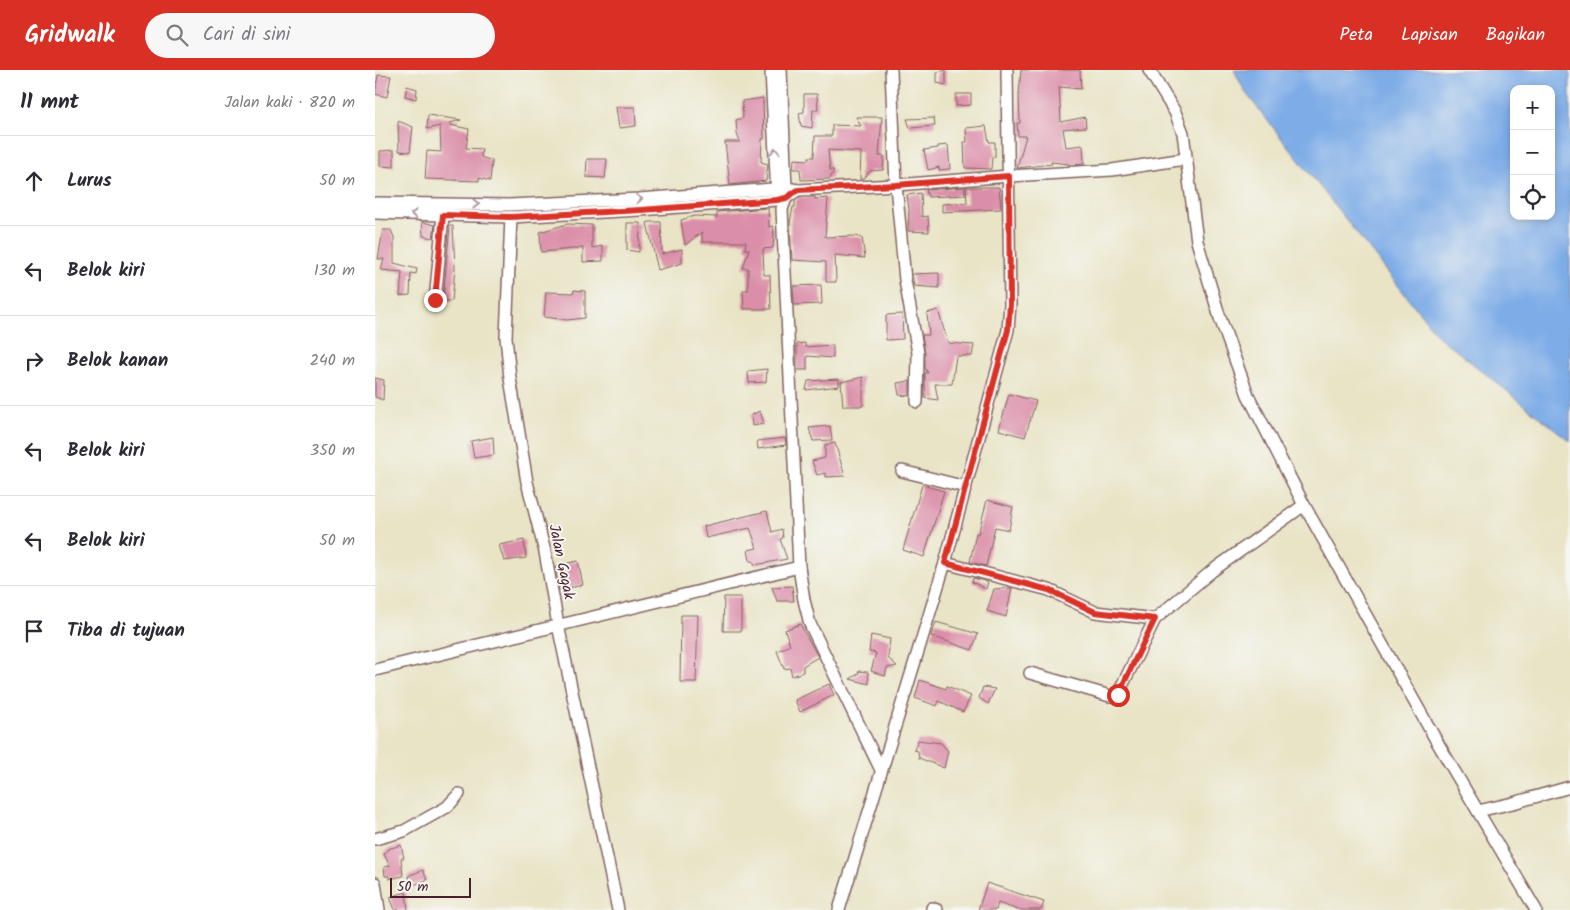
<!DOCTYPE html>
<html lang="id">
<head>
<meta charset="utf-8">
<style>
	:root { --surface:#fff; --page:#f7f7f7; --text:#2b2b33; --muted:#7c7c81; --line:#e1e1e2; --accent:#d93025 }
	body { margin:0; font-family:Kalam,sans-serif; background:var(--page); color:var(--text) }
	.controls { position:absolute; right:15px; top:15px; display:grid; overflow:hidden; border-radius:10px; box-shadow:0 2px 8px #0003 }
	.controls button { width:45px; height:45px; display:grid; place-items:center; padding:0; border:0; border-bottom:1px solid var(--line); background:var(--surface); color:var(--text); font:25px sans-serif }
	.scale { position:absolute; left:15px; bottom:12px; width:81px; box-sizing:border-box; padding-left:5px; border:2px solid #4a1f2b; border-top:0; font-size:14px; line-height:18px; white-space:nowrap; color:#4a1f2b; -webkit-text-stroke:4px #f6f6f2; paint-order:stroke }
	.stop { position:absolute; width:15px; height:15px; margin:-11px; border:4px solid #d93025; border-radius:50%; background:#fff }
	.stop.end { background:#d93025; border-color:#fff; box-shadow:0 1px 5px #0008 }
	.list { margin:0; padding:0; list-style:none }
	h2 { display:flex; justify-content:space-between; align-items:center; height:65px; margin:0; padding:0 20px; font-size:21px }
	h2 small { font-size:16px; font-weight:400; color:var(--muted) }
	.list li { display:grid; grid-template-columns:32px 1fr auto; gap:15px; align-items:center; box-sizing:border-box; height:90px; padding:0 20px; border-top:1px solid var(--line) }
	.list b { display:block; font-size:19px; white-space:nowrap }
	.list em { font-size:16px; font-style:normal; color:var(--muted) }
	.icon { flex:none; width:28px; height:28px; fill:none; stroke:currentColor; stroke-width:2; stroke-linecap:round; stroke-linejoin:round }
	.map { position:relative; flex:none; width:1195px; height:840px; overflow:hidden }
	header { display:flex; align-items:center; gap:30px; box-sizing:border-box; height:70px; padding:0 25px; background:var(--accent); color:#fff }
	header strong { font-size:24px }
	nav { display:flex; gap:28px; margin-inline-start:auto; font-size:18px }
	.search { width:350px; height:45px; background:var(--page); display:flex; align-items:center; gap:12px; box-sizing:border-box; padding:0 18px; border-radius:28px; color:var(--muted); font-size:19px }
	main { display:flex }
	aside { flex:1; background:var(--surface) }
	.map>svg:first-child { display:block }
	.water { fill:#7dace7; stroke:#646689; fill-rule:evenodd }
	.building { fill:#db8ea9 }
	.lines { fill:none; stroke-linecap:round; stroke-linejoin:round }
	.minor-casing { stroke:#826461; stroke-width:14 }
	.minor { stroke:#fff; stroke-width:11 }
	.oneway { stroke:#ae9aa0 }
	.route { stroke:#d93025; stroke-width:6 }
	.labels { text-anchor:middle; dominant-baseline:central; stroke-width:4; stroke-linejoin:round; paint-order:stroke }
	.street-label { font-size:15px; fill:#4a1f2b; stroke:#f6f6f2 }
</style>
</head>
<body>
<header>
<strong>Gridwalk</strong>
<div class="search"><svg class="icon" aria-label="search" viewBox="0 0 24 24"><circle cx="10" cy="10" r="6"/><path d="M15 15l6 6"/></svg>Cari di sini</div>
<nav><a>Peta</a><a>Lapisan</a><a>Bagikan</a></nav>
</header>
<main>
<aside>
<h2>11 mnt<small>Jalan kaki · 820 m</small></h2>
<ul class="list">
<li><svg class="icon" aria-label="ahead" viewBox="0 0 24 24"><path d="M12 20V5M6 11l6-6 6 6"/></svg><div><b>Lurus</b></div><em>50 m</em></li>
<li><svg class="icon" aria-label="left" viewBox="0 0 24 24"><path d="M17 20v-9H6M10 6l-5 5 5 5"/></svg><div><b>Belok kiri</b></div><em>130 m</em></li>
<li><svg class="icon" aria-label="right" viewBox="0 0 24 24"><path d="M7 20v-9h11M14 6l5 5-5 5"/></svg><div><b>Belok kanan</b></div><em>240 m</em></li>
<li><svg class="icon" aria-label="left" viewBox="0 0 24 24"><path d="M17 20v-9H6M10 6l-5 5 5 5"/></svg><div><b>Belok kiri</b></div><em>350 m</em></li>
<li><svg class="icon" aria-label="left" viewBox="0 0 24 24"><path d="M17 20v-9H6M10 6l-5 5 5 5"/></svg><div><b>Belok kiri</b></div><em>50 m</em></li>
<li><svg class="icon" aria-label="arrive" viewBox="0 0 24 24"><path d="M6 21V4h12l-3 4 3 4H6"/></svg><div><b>Tiba di tujuan</b></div></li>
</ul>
</aside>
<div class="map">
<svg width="1195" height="840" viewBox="0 0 1195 840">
	<rect width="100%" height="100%" fill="#f6f6f2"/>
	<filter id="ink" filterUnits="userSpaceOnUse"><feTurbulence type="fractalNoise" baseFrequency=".02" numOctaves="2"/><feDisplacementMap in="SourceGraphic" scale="10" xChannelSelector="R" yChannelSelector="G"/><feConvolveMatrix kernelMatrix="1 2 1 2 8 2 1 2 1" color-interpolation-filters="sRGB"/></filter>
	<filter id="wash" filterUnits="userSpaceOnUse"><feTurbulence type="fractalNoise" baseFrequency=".0096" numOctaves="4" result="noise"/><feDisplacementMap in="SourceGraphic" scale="20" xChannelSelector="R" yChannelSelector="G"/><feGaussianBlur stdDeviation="1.12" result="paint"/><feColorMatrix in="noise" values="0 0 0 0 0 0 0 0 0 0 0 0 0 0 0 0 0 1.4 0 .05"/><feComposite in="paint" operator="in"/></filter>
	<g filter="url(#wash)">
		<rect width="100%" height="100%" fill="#e9e4c6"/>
		<path class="water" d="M859 0H1195V371L1063 266 870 22ZM1139 19H1176V146H1139Z"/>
		<g id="blocks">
			<g class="building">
				<polygon points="571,0 571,15 562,13 562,2"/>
				<polygon points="646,0 705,0 706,19 684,17 686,52 710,47 711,57 688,59 691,77 708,75 709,94 694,95 694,94 676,92 677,94 642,98 651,66 643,66 642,53 645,53 644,25"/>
				<polygon points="3,5 16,6 12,27 0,24"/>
				<polygon points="32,16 42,19 41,29 30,26"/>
				<polygon points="429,24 442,24 443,40 438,40 437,58 426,56 424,43 429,42"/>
				<polygon points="581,24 596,24 596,35 581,36"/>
				<polygon points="388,28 389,69 387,69 386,92 393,94 391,111 355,115 350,72 365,72 362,64 361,50 368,48 367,31"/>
				<polygon points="241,37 260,37 261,56 244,58"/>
				<polygon points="53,45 86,50 75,53 75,55 94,59 91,78 107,79 106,87 117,91 115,111 104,108 104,111 50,109 52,81 66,82 65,56 52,59"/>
				<polygon points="481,47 507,47 504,86 509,86 508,100 495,101 489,109 485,109 486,82 453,80 455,100 459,100 455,109 426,110 425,99 418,99 419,89 433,90 434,87 439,87 440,66 457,66 457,55 486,56"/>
				<polygon points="559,48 560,56 535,58 532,49"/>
				<polygon points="23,51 38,57 35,82 24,81"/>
				<polygon points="611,56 614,72 620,72 620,87 617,87 616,99 590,98 589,72 592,72 591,58"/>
				<polygon points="573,75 575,99 564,100 564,97 553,100 549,80 563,78 563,76"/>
				<polygon points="19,80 19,97 5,96 5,81"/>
				<polygon points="212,89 232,89 230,108 211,107"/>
				<polygon points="590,117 590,125 553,127 551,120"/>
				<polygon points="591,117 624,117 626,139 567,142 567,134 592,133"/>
				<polygon points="546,123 547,147 553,146 554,162 533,161 534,139 532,125"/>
				<polygon points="425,127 440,127 440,129 453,128 450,167 481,166 487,168 490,188 460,185 461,212 451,212 451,192 417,190 415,153 418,137 420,137 420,131"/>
				<polygon points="393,138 394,157 398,156 399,165 398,178 388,179 389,205 395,205 396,239 369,239 368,220 373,220 373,198 368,198 374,179 370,179 371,172 327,172 327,162 310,175 306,150 320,146 342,147 342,142"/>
				<polygon points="47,152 60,155 58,168 48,166"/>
				<polygon points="275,152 286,152 287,184 307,179 307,193 283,200 272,153"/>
				<polygon points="252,153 265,153 264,182 252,180"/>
				<polygon points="192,154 217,155 217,178 228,176 228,191 208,192 208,178 166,182 165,162"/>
				<polygon points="75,156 78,156 80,199 77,231 68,231"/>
				<polygon points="8,160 16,160 19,167 19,193 42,199 41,204 36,203 35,225 25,226 27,202 6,200 9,189 3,189"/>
				<polygon points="564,203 564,218 539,216 537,204"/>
				<polygon points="446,215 447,234 419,235 418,216"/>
				<polygon points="199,220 210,221 210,248 192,250 169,247 171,222 198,223"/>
				<polygon points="563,240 573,273 599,275 597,286 581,286 577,314 560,314 563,330 550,328 550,303 553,303 550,298 550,282 547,265 554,265 552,243"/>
				<polygon points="527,244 528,269 511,270 511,245"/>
				<polygon points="430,273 430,277 458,275 458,288 432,286 432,300 422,300 422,274"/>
				<polygon points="392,299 391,312 374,313 373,301"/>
				<polygon points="488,307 488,336 468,336 466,312"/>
				<polygon points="0,308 9,310 8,330 0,327"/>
				<polygon points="464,309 464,316 431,320 433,311"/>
				<polygon points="535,311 535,326 524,325 522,313"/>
				<polygon points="634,324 661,331 650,367 624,360"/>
				<polygon points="385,341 389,354 377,356 376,345"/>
				<polygon points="455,356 457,370 438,371 434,358"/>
				<polygon points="118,367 119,385 99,388 96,371"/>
				<polygon points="410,368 411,375 383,379 382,371"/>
				<polygon points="460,373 470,406 451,407 450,403 442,405 437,391 450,388 450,375"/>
				<polygon points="547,415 569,421 549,487 528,480"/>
				<polygon points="612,430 638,437 634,460 620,457 611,496 595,492 601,463 603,464"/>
				<polygon points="392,441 397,462 407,459 408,468 405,469 412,489 380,495 378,491 375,491 373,480 382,478 375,458 331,468 329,456"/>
				<polygon points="149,470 151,488 129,491 124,475"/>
				<polygon points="203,491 208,515 184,520 180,496"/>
				<polygon points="598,508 613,512 611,519 597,512"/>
				<polygon points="417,516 419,531 402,531 397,517"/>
				<polygon points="637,518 631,547 612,541 619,519"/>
				<polygon points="349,527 366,527 366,561 348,561"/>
				<polygon points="306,545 323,545 321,612 305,612"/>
				<polygon points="561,552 603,564 597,580 556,566"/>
				<polygon points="425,554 443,587 428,596 428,602 417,606 415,598 409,599 402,581 415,575 410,560"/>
				<polygon points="496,565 515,569 513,588 522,596 512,598 510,606 496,601 501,583 494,582"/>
				<polygon points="484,601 493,602 494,614 475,609 483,604"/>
				<polygon points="545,610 571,619 572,616 596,626 588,642 564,631 562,636 540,628"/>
				<polygon points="454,614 459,625 425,642 420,630"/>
				<polygon points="608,617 620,619 613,634 604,628"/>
				<polygon points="543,670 566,673 573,681 569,698 544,688 543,681 539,680"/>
				<polygon points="26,775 29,788 26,788 28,806 14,809 14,806 10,806 9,797 15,796 9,784 13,779"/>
				<polygon points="48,800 52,810 38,815 33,806"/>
				<polygon points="612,813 669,832 666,840 643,840 623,833 621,840 603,840"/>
				<polygon points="31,822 33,840 20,840 15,827"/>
			</g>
		</g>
	</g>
	<g filter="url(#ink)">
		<use href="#blocks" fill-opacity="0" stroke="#826461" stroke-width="1"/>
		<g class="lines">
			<defs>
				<g id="minor">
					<polyline points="396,0 402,127"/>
					<polyline points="406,0 411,118 411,128 407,139 424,497 429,530 435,554 506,700"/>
					<polyline points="516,0 521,115 530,210 543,283 542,332"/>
					<polyline points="774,0 800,42 808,63 822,171 845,248 873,325 929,435 1061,670 1161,840"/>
					<polyline points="423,120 521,115 634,106 737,100 810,89"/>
					<polyline points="0,133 134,135 264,129 411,118 423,120 411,128 402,130 265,140 136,147 0,143"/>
					<polyline points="136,147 131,267 135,308 152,412 170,482 183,555 243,840"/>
					<polyline points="60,231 68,145"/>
					<polyline points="527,401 591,417"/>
					<polyline points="570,493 674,520 720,542 780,549 837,501 929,435"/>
					<polyline points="0,600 424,497"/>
					<polyline points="655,603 735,626 742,626 780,549"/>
					<polyline points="1103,741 1138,733 1195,717"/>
					<polyline points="0,769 29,761 72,737 84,724"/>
					<polyline points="0,813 4,840"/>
					<polyline points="557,838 562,840"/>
					<polyline points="464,840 570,493 633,260 635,234 632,0"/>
				</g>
			</defs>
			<use href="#minor" class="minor-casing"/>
			<use href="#minor" class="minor"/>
		</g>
		<defs><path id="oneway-chevron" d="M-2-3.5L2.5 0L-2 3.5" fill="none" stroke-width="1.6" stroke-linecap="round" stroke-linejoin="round" transform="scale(1.25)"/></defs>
		<g class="oneway">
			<use href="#oneway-chevron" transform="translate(400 81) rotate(-92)"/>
			<use href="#oneway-chevron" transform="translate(264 129) rotate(-3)"/>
			<use href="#oneway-chevron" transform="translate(101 134) rotate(1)"/>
			<use href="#oneway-chevron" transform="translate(39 144) rotate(-178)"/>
		</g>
	</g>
	<g class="lines" filter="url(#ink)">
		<polyline class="route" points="60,230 68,145 136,147 266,140 402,130 411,128 423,120 521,115 634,106 635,234 633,260 570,493 674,520 720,542 780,549 743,625"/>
	</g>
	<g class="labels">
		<g class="street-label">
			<text transform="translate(186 492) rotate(78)">Jalan Gagak</text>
		</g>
	</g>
</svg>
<div class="controls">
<button>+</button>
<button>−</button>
<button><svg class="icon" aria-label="locate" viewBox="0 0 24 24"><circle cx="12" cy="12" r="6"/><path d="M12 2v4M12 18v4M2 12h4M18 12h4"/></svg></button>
</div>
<div class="scale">50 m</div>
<div class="stop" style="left:743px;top:625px"></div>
<div class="stop end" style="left:60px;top:230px"></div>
</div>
</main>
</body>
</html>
